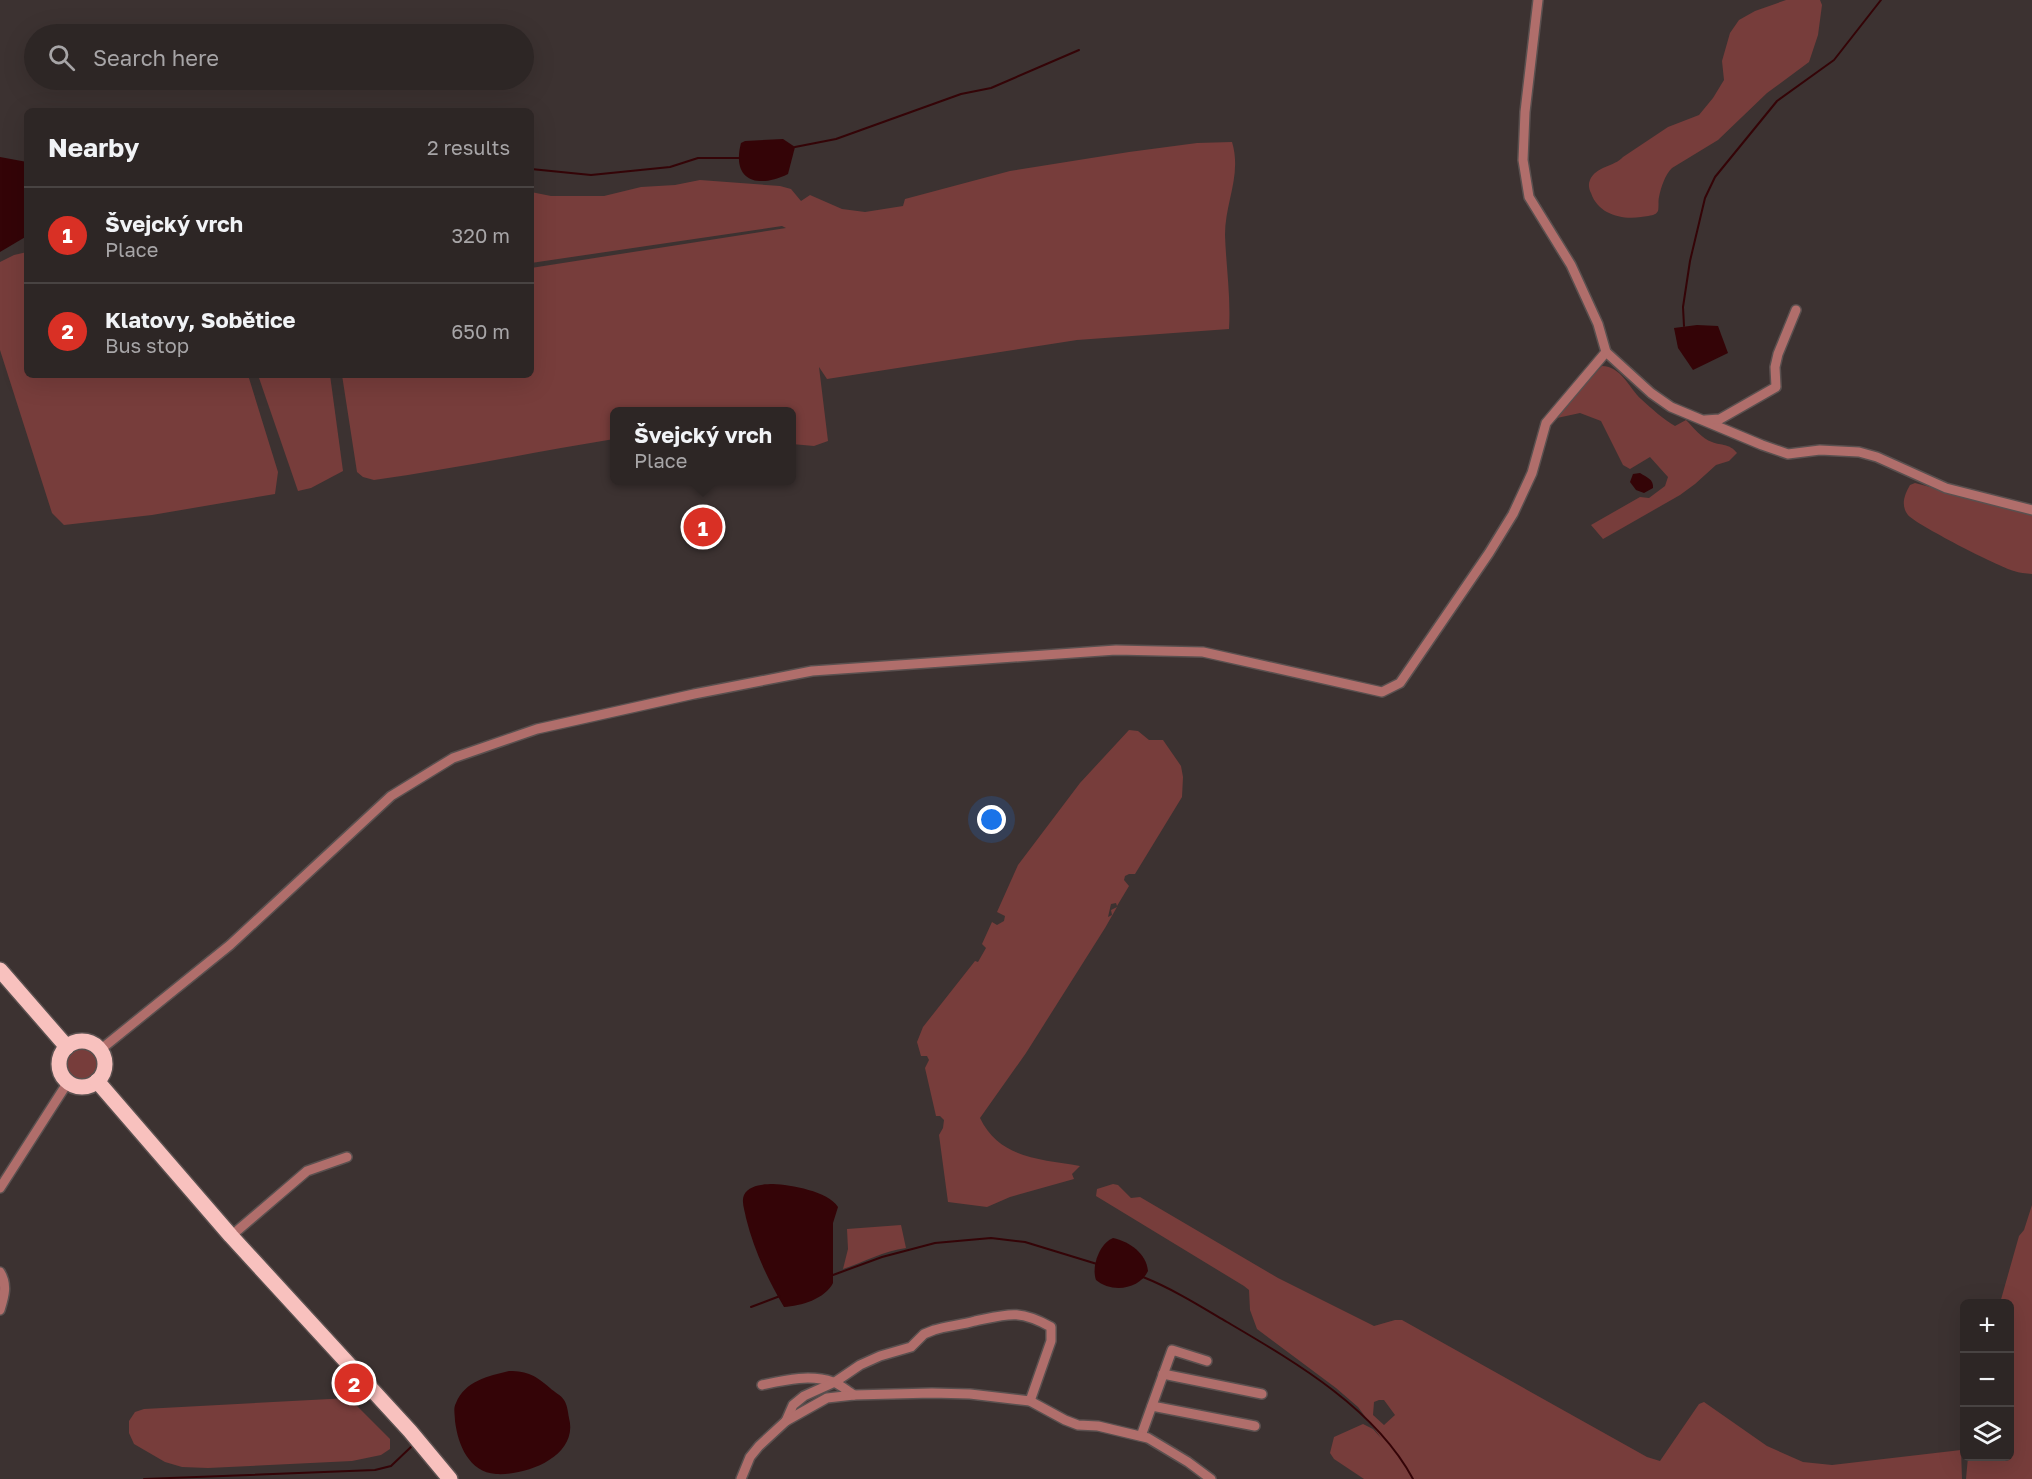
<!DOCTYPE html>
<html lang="en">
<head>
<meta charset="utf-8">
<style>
	:root { --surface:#2d2625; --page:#352e2d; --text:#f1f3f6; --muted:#a7a5a7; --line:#484342; --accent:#d93025 }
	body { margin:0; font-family:"Golos Text",sans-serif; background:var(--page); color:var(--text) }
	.controls { position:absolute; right:18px; bottom:18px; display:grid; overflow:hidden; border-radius:9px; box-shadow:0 6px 24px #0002 }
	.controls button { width:54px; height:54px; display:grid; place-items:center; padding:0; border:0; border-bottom:2px solid var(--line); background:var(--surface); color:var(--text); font:30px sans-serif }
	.you { position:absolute; left:992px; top:820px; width:21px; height:21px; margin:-15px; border:4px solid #fff; border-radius:50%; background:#1a73e8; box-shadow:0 0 0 9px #1a73e833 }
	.badge { display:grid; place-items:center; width:39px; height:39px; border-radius:50%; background:var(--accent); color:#fff; font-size:20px; font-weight:700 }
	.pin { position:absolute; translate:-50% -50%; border:3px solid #fff; box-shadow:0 2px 6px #0006 }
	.popup { position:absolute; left:610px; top:407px; width:186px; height:78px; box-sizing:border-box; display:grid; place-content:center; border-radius:9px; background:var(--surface); filter:drop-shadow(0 2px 4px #0005); font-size:20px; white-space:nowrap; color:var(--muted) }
	.popup b { font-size:22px; color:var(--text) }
	.popup::after { content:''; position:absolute; left:50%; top:100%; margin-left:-12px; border:12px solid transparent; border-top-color:var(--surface) }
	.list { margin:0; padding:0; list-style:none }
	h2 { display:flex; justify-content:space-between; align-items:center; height:78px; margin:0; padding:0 24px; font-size:26px }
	h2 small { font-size:20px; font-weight:400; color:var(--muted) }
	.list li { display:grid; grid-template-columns:39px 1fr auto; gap:18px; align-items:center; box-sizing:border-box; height:96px; padding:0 24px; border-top:2px solid var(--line) }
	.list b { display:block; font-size:22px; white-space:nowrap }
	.list p { margin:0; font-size:20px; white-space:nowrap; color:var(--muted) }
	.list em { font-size:20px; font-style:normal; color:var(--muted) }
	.icon { flex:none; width:33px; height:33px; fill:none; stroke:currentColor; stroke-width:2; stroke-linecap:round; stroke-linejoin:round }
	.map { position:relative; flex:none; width:2032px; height:1479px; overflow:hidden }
	.search { position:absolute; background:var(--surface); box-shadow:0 6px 24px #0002; left:24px; top:24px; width:510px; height:66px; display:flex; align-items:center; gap:15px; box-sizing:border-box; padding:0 21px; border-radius:33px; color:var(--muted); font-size:22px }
	.panel { position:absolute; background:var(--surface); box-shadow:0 6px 24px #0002; left:24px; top:108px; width:510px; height:270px; border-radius:9px }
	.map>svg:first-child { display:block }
	.green { fill:#773d3b; fill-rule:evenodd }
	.water { fill:#340407 }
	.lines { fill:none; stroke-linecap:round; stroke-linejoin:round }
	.stream { stroke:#340407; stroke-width:2 }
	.minor-casing { stroke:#5a504f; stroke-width:12 }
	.primary-casing { stroke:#5a504f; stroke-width:18 }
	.minor { stroke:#b06e6b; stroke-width:9 }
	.primary { stroke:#f8c1be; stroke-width:15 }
</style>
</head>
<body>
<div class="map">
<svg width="2032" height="1479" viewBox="0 0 2032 1479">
	<rect width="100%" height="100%" fill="#3c3231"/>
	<g class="green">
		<path d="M1786 0H1820L1822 5 1818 35 1809 62 1767 93 1718 140 1672 168C1665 175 1661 187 1659 197 1658 201 1659 207 1658 211 1657 212 1656 214 1655 214 1652 216 1645 216 1641 217 1621 220 1598 214 1591 193 1589 189 1588 184 1590 180 1596 166 1614 167 1623 157L1668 127 1699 115 1713 98 1724 80 1722 61 1730 33 1739 20 1755 11Z"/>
		<path d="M1232 142C1242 175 1225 202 1225 235 1226 266 1231 297 1229 329L1077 340 827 379 819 367 828 441 814 446 792 444V412H614V439C534 452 454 469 374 480L363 477 357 472 342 375H531V268L786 228 782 226 531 263V192L551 196H604L641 187 675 185 700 180 780 186 791 189 801 201 810 195 842 209 865 212 903 206 905 199 1010 171 1129 152 1197 143Z"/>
		<polygon points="27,252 27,375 248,375 278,472 275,494 152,515 64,525 52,513 0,350 0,262 14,255"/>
		<path d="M1602 366C1621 366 1630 389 1641 399 1652 409 1663 419 1675 426L1686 420C1693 427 1702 439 1712 442 1722 446 1729 443 1737 453L1729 461 1716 465 1695 484 1680 495 1603 539 1591 525 1640 497 1649 498 1665 486 1668 477 1650 457 1630 469 1623 465 1601 421 1580 413 1557 418 1558 413Z"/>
		<polygon points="258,375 330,375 343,471 311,488 298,491"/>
		<path d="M1915 483 2032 514V574C2026 573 2019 573 2014 571 1999 567 1915 524 1908 515 1900 505 1905 494 1910 485Z"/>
		<path d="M1129 730 1138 731 1149 740H1163L1181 766 1183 777 1182 797 1135 874H1129L1125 876 1124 880 1129 886 1117 906 1116 903 1111 904 1108 917 1112 915 1111 910 1117 907 1105 928 1026 1053 980 1118C1000 1159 1040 1159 1080 1166L1072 1174 1074 1179 1010 1197 987 1207 948 1202 939 1135 943 1128 944 1120 940 1116H936L925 1068 929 1060 927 1056H921L917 1042 923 1027 975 961 978 962 986 948 982 944 992 922 997 925 1004 921 1005 916 997 912 1018 865 1080 783Z"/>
		<circle cx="82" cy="1064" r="18"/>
		<path d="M1113 1184 1118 1185 1131 1198 1140 1197 1278 1278 1374 1326 1395 1320H1402L1647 1457 1660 1461 1699 1404 1704 1402 1767 1446 1803 1462 1832 1465 1961 1450 1962 1479H1364L1334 1459 1330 1453 1334 1437 1363 1424 1373 1429 1382 1439 1358 1407 1336 1388 1257 1329 1250 1310 1249 1290 1244 1286 1096 1196 1097 1189ZM1379 1400H1384L1395 1415 1384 1425 1373 1415 1374 1402Z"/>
		<polygon points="2032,1205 2032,1479 1966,1479 1968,1457 2010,1456 2010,1304 2000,1303 2019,1236 2024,1230"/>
		<path d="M901 1225 906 1248C884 1251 864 1262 843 1269L848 1249 847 1229Z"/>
		<polygon points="349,1398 390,1439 390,1449 381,1455 352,1461 208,1468 182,1467 165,1462 134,1444 129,1433 129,1421 135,1412 144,1409"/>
	</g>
	<g class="water">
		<path d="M783 139 795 147 788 174C758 189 731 181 741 143L745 141Z"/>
		<polygon points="0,157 27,162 27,236 0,252"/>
		<polygon points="1697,325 1718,326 1728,353 1693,370 1678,348 1674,328"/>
		<path d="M1640 473C1646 477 1654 479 1653 488L1644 493 1636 490 1630 482 1633 474Z"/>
		<path d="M773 1184C791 1185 828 1191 838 1207L833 1223V1283C825 1299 801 1306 784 1307 767 1278 754 1250 746 1218 745 1211 741 1202 744 1195 749 1185 764 1184 773 1184Z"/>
		<path d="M1113 1238C1130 1242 1146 1253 1148 1271 1139 1290 1111 1293 1096 1280 1091 1266 1100 1243 1113 1238Z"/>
		<path d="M509 1371C528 1371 536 1376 550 1388 554 1392 561 1395 564 1400 567 1404 568 1412 569 1418 579 1456 527 1476 496 1474 469 1472 458 1445 455 1421 455 1415 453 1408 456 1403 465 1381 488 1376 509 1371Z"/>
	</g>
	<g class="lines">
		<g class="stream">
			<polyline points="795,147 836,139 961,94 991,88 1079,50"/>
			<polyline points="531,169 591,175 670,167 698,158 739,158"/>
			<polyline points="1684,326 1683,307 1690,261 1705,198 1715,177 1777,101 1834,60 1881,0"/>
			<polyline points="833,1275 882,1257 935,1243 991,1238 1025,1242 1097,1264"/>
			<path d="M1143 1277C1173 1289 1200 1306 1227 1322 1295 1362 1375 1408 1413 1479"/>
			<polyline points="751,1307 780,1296"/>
			<polyline points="144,1479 375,1470 391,1466 412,1446"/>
		</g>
		<defs>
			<g id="minor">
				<polyline points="1606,352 1651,393 1671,407 1762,445 1788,454 1820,450 1859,452 1877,457 1946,488 2032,510"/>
				<polyline points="1705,420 1720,419 1776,387 1775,367 1778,354 1796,310"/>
				<polyline points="100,1050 230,945 391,796 453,758 537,729 694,694 812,671 1116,650 1203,652 1382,692 1400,683 1489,553 1513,514 1532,473 1546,423 1606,352 1598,324 1571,265 1529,197 1523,160 1525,112 1538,0"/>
				<polyline points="0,1188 68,1082"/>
				<polyline points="231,1236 307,1171 347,1157"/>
				<path d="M0 1272C8 1285 4 1297 0 1310"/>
				<polyline points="1163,1374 1262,1394"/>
				<path d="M762 1385C785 1380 810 1374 833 1382 840 1384 847 1391 854 1395"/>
				<polyline points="1152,1406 1255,1426"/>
				<path d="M786 1421 793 1405 804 1396 835 1382 860 1365 880 1356 911 1347 924 1334 934 1330C947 1326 961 1325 975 1321 1008 1314 1019 1309 1051 1327V1341L1030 1401"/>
				<polyline points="1141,1436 1172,1350 1207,1361"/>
				<polyline points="741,1479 750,1457 759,1446 786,1421 827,1398 854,1395 932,1393 970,1394 1030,1401 1065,1420 1078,1425 1098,1426 1148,1438 1188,1462 1211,1479"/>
			</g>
			<g id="primary">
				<polyline points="0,970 67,1047"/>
				<circle cx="82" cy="1064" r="23"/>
				<polyline points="97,1081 231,1236 410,1431 450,1479"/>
			</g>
		</defs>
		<use href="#minor" class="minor-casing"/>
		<use href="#primary" class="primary-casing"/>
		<use href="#minor" class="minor"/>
		<use href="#primary" class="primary"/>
	</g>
</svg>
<div class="controls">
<button>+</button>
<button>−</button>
<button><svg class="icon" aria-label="layers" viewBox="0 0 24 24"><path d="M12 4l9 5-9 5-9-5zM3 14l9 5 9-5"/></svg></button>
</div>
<div class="you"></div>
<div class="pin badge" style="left:703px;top:527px">1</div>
<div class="popup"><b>Švejcký vrch</b>Place</div>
<div class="pin badge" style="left:354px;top:1383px">2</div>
<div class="search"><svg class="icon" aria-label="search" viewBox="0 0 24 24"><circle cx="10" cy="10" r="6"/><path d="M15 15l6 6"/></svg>Search here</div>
<section class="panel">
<h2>Nearby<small>2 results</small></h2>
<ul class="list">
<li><span class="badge">1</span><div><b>Švejcký vrch</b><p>Place</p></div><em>320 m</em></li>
<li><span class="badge">2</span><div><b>Klatovy, Sobětice</b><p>Bus stop</p></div><em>650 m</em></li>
</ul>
</section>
</div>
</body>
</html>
